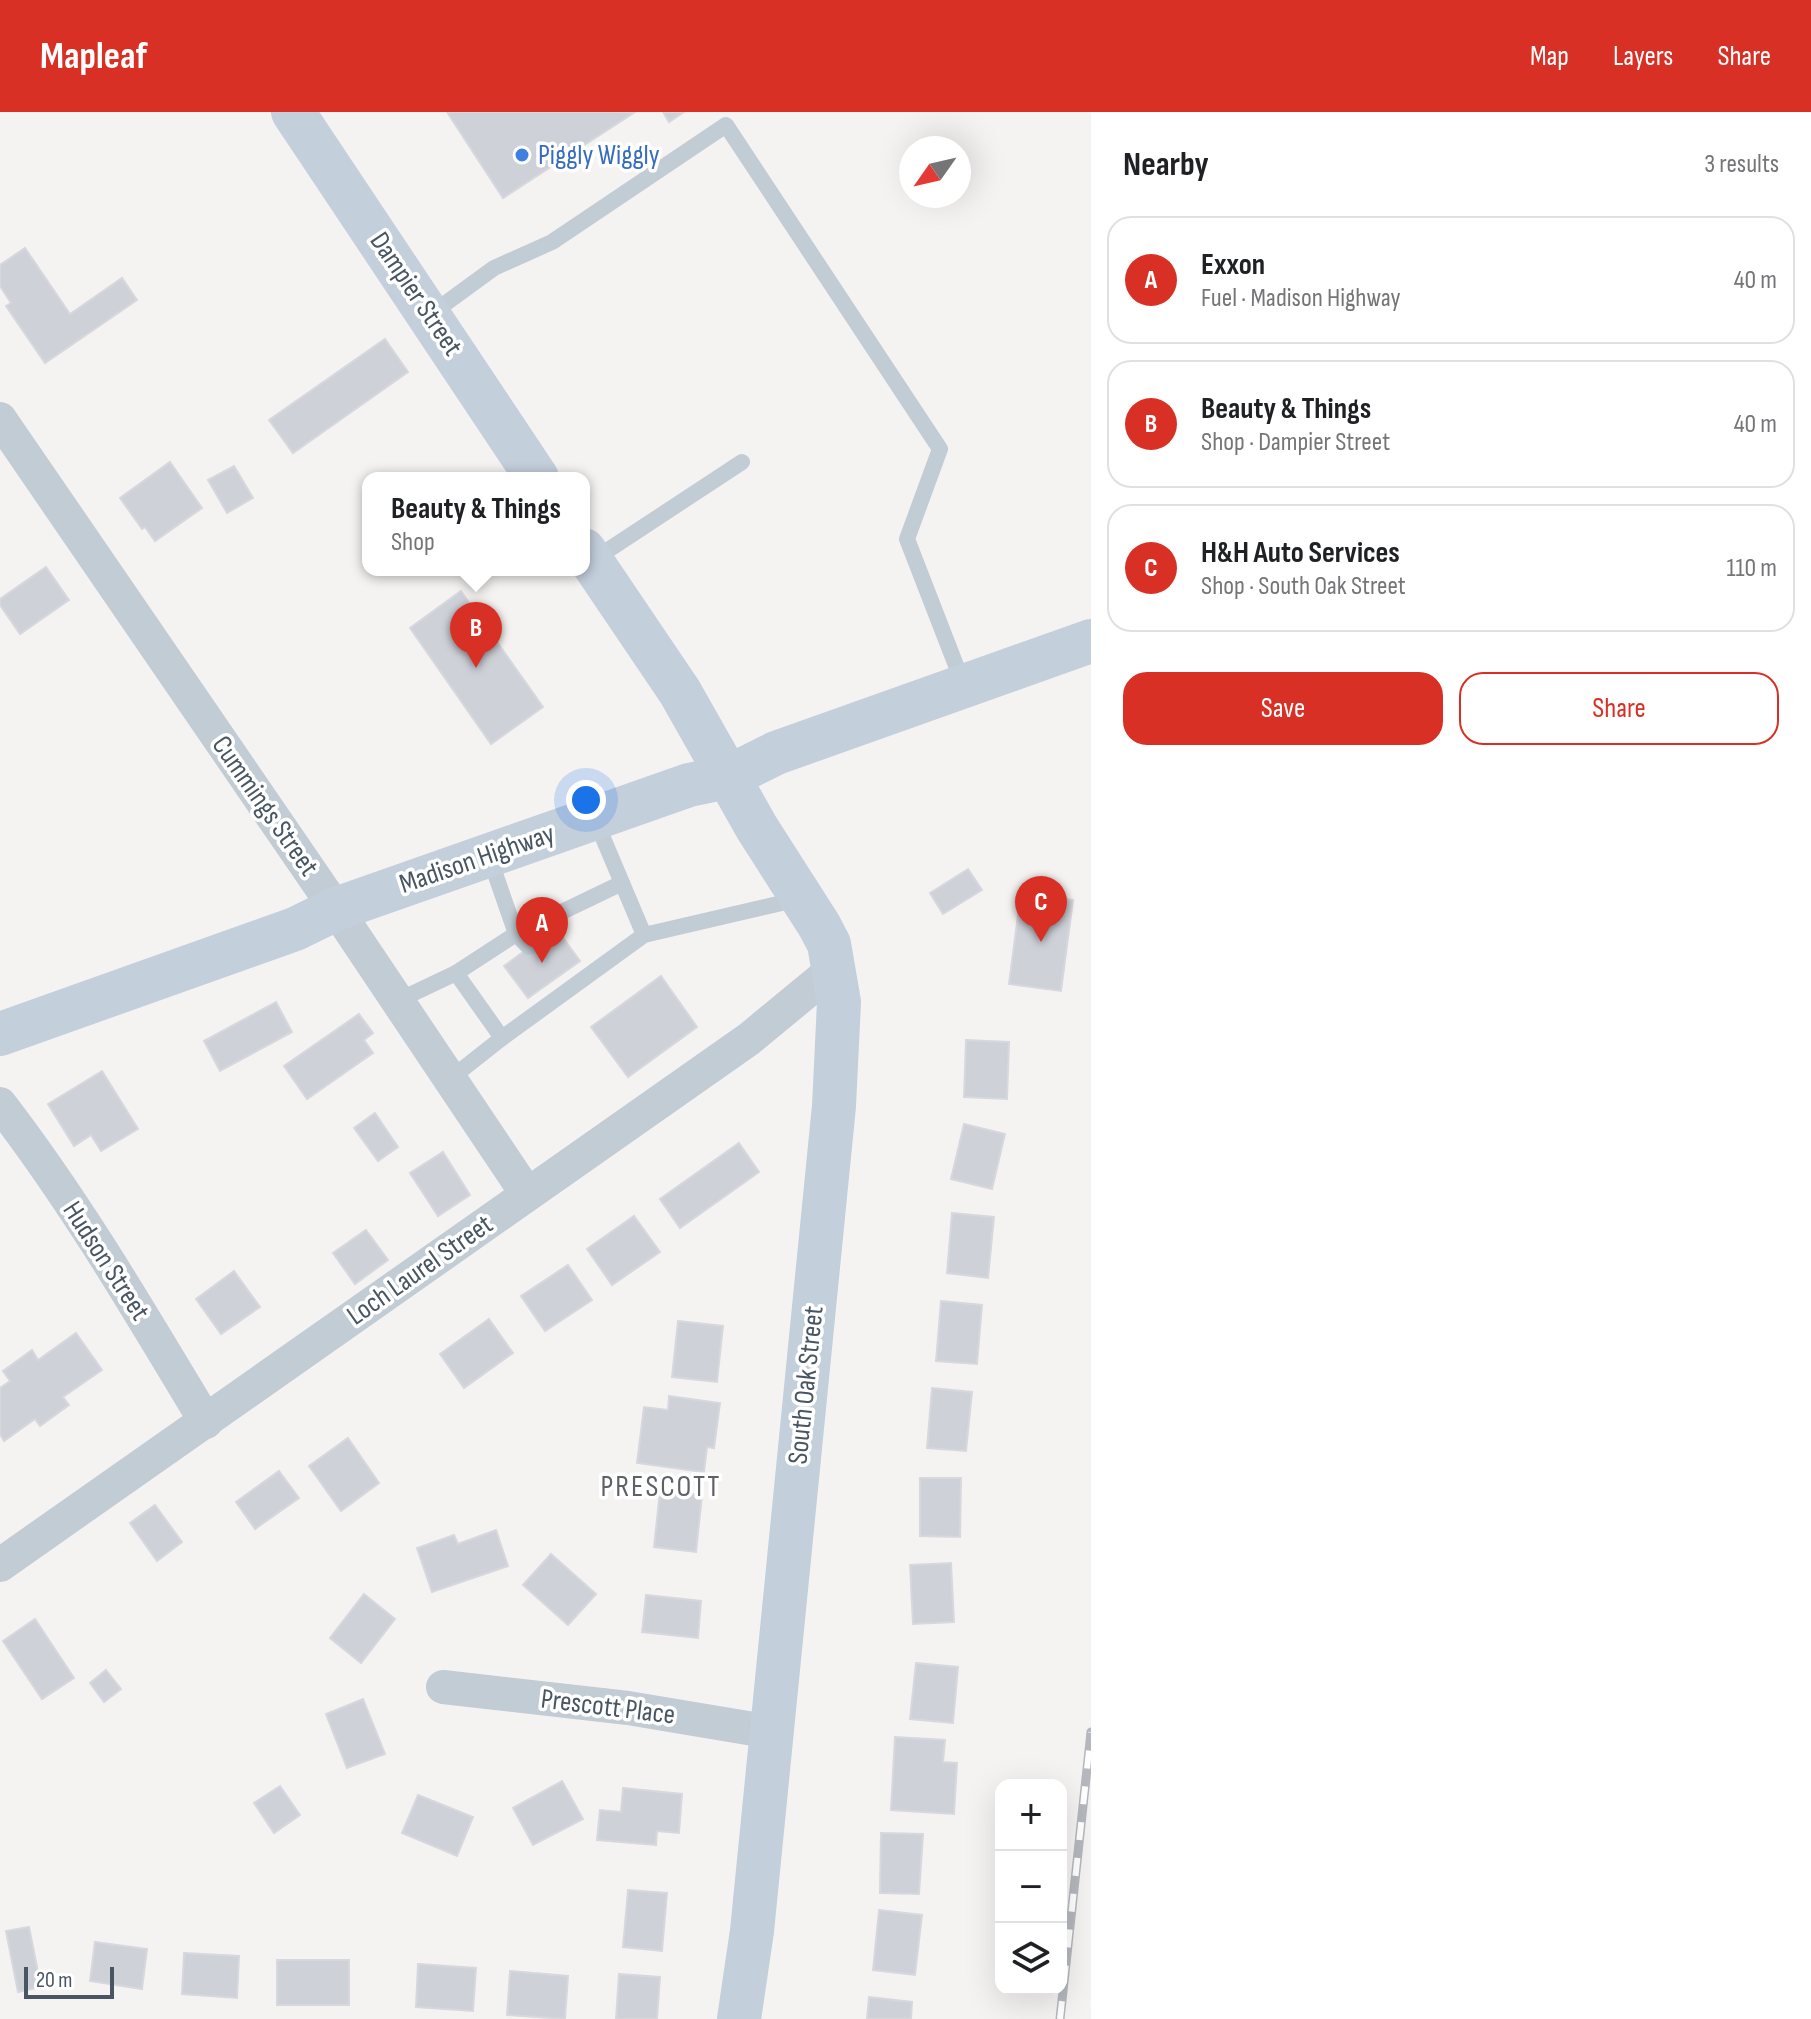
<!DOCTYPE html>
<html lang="en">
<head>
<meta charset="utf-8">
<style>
	:root { --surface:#fff; --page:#f6f6f6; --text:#202124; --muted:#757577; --line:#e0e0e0; --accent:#d93025 }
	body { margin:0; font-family:"Sofia Sans Condensed",sans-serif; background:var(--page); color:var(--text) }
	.controls { position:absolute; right:24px; bottom:24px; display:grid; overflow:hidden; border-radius:16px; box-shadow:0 8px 32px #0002 }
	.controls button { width:72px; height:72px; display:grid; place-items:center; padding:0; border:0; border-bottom:2px solid var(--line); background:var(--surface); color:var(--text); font:40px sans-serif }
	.compass { position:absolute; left:899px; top:24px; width:72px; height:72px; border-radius:50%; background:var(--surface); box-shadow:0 8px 32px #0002; rotate:236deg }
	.scale { position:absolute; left:24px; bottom:20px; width:90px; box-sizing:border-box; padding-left:8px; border:4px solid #485562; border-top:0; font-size:22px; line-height:28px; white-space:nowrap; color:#485562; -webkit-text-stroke:6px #fff; paint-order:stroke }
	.you { position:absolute; left:586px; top:688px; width:28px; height:28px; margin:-20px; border:6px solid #fff; border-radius:50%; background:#1a73e8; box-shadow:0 0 0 12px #1a73e833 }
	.badge { display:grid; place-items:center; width:52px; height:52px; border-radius:50%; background:var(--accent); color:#fff; font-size:26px; font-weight:700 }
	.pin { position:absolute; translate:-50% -66px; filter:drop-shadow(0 2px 4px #0008) }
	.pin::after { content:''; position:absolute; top:42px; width:28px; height:24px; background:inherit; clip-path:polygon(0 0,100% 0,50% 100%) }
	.popup { position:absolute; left:362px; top:360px; width:228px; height:104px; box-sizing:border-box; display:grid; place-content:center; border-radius:16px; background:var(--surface); filter:drop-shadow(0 2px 6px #0005); font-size:26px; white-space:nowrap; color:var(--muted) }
	.popup b { font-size:30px; color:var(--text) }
	.popup::after { content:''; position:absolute; left:50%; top:100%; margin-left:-16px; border:16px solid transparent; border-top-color:var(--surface) }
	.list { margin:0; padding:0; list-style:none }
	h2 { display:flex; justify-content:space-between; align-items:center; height:104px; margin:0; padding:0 32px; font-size:34px }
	h2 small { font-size:26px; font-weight:400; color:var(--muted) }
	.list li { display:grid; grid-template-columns:52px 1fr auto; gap:24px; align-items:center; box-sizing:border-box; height:128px; margin:0 16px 16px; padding:0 16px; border:2px solid var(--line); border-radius:24px }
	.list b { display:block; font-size:30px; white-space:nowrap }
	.list p { margin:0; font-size:26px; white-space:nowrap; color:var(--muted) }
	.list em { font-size:26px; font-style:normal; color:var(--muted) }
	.actions { display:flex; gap:16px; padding:24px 32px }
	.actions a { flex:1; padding:18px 0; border:2px solid var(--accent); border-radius:24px; text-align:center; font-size:28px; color:var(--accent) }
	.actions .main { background:var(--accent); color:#fff }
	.icon { flex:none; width:44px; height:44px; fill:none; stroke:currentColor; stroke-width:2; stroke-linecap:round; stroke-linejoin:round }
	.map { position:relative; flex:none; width:1091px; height:1907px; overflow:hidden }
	header { display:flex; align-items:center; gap:48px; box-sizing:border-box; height:112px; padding:0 40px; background:var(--accent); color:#fff }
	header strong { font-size:38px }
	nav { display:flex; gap:44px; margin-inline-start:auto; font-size:28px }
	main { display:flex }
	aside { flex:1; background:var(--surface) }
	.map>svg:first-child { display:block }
	.building { fill:#ced1d8; stroke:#d6d8de; stroke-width:2 }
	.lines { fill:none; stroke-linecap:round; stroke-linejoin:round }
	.service { stroke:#c2ccd5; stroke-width:16 }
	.minor { stroke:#c2ccd5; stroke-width:34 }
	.secondary { stroke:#c4cfdc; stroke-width:44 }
	.rail-casing { stroke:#b4b7bd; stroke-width:9 }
	.rail { stroke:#fff; stroke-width:6; stroke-dasharray:18; stroke-linecap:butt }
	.shop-dot { fill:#3f7fe0; stroke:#fff; stroke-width:3 }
	.labels { text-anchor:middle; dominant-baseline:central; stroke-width:7; stroke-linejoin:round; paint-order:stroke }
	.shop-label { font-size:28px; fill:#366cbe; stroke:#fff; text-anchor:start }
	.street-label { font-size:28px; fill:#485562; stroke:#fff }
	.neighbourhood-label { font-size:30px; letter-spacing:2px; fill:#5e6268; stroke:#fff }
</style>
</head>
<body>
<header>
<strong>Mapleaf</strong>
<nav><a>Map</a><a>Layers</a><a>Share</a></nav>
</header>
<main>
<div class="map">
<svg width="1091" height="1907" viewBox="0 0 1091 1907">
	<rect width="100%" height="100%" fill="#f5f3f2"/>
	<g class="building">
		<polygon points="447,0 635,0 503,86"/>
		<polygon points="663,0 684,0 669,10"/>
		<polygon points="25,136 70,202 122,166 137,188 45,251 6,194 11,191 0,174 0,153"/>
		<polygon points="385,227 408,260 293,341 269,308"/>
		<polygon points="170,350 202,396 155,429 145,415 142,417 120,386"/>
		<polygon points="234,354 253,386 227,401 208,368"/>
		<polygon points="46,455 69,488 20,522 0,493 0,487"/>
		<polygon points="461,479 543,595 491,632 410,516"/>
		<polygon points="968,757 982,778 943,802 930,781"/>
		<polygon points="1021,780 1073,788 1061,879 1009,872"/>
		<polygon points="556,816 580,849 528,886 504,854"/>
		<polygon points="661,864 697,915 628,965 591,915"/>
		<polygon points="276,890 292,920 220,959 204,929"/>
		<polygon points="359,902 373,921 364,928 373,941 307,987 284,954"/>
		<polygon points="966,928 1009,930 1007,987 964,985"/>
		<polygon points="102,959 138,1017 101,1039 91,1023 74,1034 48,992"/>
		<polygon points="375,1001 398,1035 378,1049 354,1016"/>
		<polygon points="964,1012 1005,1022 992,1077 951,1067"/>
		<polygon points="739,1031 759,1060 680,1116 660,1087"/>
		<polygon points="443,1040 470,1083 438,1104 410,1061"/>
		<polygon points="952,1101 994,1105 988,1166 947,1161"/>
		<polygon points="634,1104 660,1140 612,1173 587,1137"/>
		<polygon points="366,1118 388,1148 355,1172 333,1141"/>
		<polygon points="568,1153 592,1188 545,1219 521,1184"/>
		<polygon points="234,1159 260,1195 221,1222 196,1187"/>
		<polygon points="941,1189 982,1193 977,1252 936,1249"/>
		<polygon points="489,1207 513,1241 464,1276 440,1242"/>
		<polygon points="678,1209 723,1214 717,1270 672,1265"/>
		<polygon points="76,1221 102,1258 63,1285 69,1293 40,1314 35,1307 4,1329 0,1322 0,1276 10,1269 3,1259 32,1238 38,1248"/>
		<polygon points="932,1276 972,1280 966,1339 927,1336"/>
		<polygon points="669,1284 720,1291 714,1336 707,1335 704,1360 637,1351 644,1295 668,1298"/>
		<polygon points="348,1326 379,1371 341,1399 309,1354"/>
		<polygon points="279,1359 299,1386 255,1417 236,1390"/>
		<polygon points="920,1366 961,1366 960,1425 920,1424"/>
		<polygon points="660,1379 702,1383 696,1440 654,1435"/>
		<polygon points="155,1393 182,1430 157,1449 130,1411"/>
		<polygon points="496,1418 508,1454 432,1480 417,1436 454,1423 458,1432"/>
		<polygon points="551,1442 596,1482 568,1513 523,1473"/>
		<polygon points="951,1451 954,1510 913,1512 910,1453"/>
		<polygon points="364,1482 395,1507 361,1551 330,1526"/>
		<polygon points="646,1483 701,1489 698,1526 642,1520"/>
		<polygon points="35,1507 74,1566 42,1587 3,1529"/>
		<polygon points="916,1551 958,1555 953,1611 910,1607"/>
		<polygon points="106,1558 121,1577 104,1590 90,1571"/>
		<polygon points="363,1587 385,1642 347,1656 326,1602"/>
		<polygon points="895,1625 945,1628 943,1650 957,1651 954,1702 891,1698"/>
		<polygon points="562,1669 583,1707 533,1733 513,1696"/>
		<polygon points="280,1674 300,1703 274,1721 254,1691"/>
		<polygon points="623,1676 682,1682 679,1721 657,1719 656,1733 597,1728 600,1698 621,1700"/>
		<polygon points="418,1683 473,1705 457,1744 402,1721"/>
		<polygon points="881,1721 923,1722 919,1782 880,1781"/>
		<polygon points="628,1778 667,1781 662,1839 623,1835"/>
		<polygon points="879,1798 922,1803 915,1863 873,1858"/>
		<polygon points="29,1815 41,1875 18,1880 6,1819"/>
		<polygon points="95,1830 147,1837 142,1877 90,1869"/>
		<polygon points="184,1841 239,1844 237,1886 182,1882"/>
		<rect x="277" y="1848" width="72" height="45"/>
		<polygon points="418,1852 476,1856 473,1899 416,1895"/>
		<polygon points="510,1859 568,1864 565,1907 507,1903"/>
		<polygon points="619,1862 660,1865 657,1907 616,1907"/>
		<polygon points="869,1885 912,1890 911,1907 867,1907"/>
	</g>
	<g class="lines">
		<g class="service">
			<polyline points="431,202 494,156 552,130 726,13 940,337 907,427 964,574"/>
			<polyline points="593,448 742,350"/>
			<polyline points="595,707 644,823"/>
			<polyline points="529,835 516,822 622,771"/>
			<polyline points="456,861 516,822 489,744"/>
			<polyline points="397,889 456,861 502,926 450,967"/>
			<polyline points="502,926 644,823 799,787"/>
		</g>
		<g class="minor">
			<polyline points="0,307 336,797 527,1082"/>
			<path d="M0 992C77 1092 141 1202 206 1310"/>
			<polyline points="0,1453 749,927 835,856"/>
			<polyline points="443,1575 628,1596 772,1620"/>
		</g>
		<g class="secondary">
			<polyline points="293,0 537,366"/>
			<polyline points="584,438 680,580 757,716 819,813 829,832 839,890 834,994 752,1819 739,1907"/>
			<polyline points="0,922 295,817 336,797 689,673 728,665 776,641 1091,529"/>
		</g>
		<defs>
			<polyline id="rail" points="1060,1907 1091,1620"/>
		</defs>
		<use href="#rail" class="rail-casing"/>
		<use href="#rail" class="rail"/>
	</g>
	<circle class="shop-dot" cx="522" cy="43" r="8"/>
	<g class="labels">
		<g class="shop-label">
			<text x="538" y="43">Piggly Wiggly</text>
		</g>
		<g class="street-label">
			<text transform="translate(416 182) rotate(56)">Dampier Street</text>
			<text transform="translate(265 694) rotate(55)">Cummings Street</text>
			<text transform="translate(477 747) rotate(-19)">Madison Highway</text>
			<text transform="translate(106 1149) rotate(57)">Hudson Street</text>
			<text transform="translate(420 1158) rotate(-35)">Loch Laurel Street</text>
			<text transform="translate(806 1273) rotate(-84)">South Oak Street</text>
			<text transform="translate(608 1595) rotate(7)">Prescott Place</text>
		</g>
		<g class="neighbourhood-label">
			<text x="661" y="1375">PRESCOTT</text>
		</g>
	</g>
</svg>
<div class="controls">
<button>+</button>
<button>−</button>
<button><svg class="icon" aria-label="layers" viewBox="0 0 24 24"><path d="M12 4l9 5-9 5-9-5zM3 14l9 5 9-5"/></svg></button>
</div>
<svg class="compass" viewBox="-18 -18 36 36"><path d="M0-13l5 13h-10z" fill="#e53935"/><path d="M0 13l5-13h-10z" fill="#757577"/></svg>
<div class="scale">20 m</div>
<div class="you"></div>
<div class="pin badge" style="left:542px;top:851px">A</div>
<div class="pin badge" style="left:476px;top:556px">B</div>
<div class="popup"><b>Beauty &amp; Things</b>Shop</div>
<div class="pin badge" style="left:1041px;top:830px">C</div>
</div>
<aside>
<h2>Nearby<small>3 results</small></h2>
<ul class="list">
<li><span class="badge">A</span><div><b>Exxon</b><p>Fuel · Madison Highway</p></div><em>40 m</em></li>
<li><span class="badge">B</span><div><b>Beauty &amp; Things</b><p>Shop · Dampier Street</p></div><em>40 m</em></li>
<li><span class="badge">C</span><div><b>H&amp;H Auto Services</b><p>Shop · South Oak Street</p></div><em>110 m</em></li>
</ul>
<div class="actions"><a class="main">Save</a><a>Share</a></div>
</aside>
</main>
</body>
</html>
